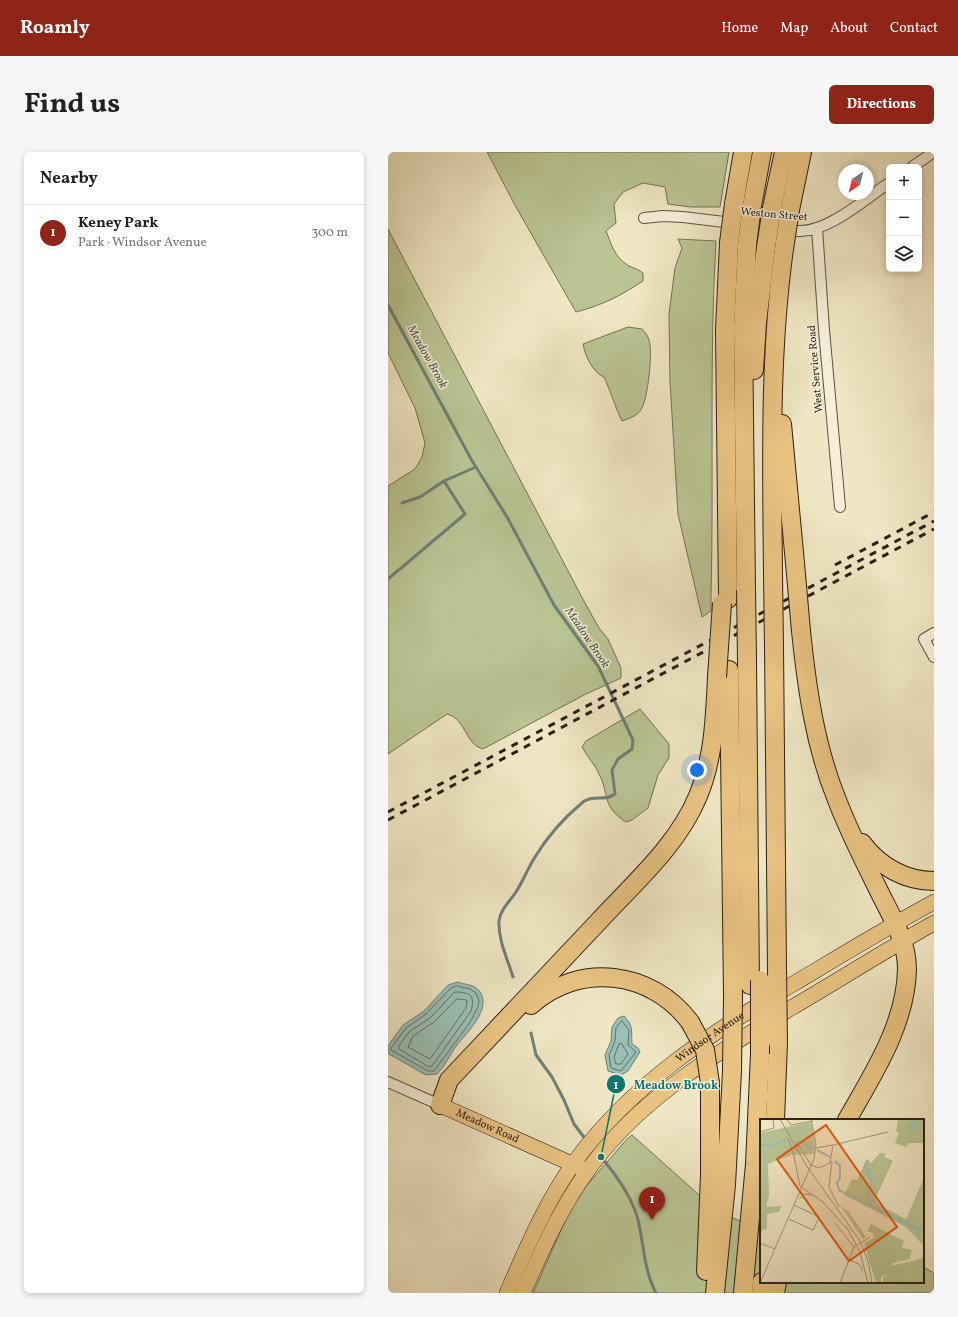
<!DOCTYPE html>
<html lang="en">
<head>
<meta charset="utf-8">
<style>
	:root { --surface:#fff; --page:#f6f6f6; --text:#202124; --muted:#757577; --line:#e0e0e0; --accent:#8f2418 }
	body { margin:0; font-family:Vollkorn,serif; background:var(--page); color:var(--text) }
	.controls { position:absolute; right:12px; top:12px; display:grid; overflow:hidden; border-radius:6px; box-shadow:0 2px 6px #0003 }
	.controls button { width:36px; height:36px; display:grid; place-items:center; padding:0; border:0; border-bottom:1px solid var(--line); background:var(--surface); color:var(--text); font:20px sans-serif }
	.compass { position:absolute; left:450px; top:12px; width:36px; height:36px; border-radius:50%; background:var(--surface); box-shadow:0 2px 6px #0003; rotate:215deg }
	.you { position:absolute; left:309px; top:618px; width:14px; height:14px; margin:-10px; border:3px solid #fff; border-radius:50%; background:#1a73e8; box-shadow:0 0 0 6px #1a73e833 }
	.badge { display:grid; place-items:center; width:26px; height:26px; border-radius:50%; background:var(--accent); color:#fff; font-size:13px; font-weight:700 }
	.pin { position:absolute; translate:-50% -33px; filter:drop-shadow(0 1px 2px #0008) }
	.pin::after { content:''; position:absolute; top:21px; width:14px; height:12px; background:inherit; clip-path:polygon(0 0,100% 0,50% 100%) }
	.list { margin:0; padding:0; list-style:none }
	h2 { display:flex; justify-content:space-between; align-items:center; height:52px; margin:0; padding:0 16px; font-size:17px }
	h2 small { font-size:13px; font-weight:400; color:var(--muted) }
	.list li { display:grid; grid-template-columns:26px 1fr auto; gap:12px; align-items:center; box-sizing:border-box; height:56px; padding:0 16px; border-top:1px solid var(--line) }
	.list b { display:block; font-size:15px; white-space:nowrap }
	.list p { margin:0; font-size:13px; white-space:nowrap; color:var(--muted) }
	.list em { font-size:13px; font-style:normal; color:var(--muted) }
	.icon { flex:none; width:22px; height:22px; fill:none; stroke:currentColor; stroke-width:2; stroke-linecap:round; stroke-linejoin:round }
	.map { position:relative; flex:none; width:546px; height:1141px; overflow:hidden; border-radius:6px }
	header { display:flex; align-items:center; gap:24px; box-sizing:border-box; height:56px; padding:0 20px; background:var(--accent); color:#fff }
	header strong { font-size:19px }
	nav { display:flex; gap:22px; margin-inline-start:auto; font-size:14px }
	.intro { display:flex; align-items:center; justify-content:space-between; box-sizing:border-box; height:96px; padding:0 24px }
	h1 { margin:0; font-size:28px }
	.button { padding:10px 18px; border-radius:6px; background:var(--accent); color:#fff; font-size:14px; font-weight:700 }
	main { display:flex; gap:24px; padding:0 24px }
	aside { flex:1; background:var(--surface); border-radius:6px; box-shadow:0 2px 6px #0003 }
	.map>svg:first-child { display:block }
	.green { fill:#bac493; stroke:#727256 }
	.water { fill:#9abfb5; stroke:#6e8077 }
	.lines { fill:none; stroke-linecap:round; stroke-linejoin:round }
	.shore { stroke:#627067; stroke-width:1 }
	.stream { stroke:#6e8077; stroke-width:3 }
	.street-casing { stroke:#5c5244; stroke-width:12 }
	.primary-casing { stroke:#2b2119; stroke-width:16 }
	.highway-casing { stroke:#2b2119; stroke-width:20 }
	.street { stroke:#f5efd8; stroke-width:10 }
	.primary { stroke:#e8c382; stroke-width:15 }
	.highway { stroke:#e8c382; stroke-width:18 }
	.rail { stroke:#2b2119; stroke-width:3; stroke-dasharray:7 7; stroke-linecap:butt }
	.highway-bridge-casing { stroke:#2b2119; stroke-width:20; stroke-linecap:butt }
	.highway-bridge { stroke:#e8c382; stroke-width:18 }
	.labels { text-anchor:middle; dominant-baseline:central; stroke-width:3; stroke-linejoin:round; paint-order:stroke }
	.street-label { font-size:11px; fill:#2b2119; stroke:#f5efd8 }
	.water-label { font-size:12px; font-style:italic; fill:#4c5048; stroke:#f5efd8 }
	.inset-river { fill:none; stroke:#9abfb5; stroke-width:2 }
	.inset-road { fill:none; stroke:#a1977f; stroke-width:1 }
	.view { fill:#df560d; fill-opacity:0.15; stroke:#df560d; stroke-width:2 }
	.inset-edge { fill:none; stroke:#2b2119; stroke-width:2 }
	.leader { fill:none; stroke:#0f766e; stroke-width:1.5 }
	.callout-dot { fill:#0f766e; stroke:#f5efd8; stroke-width:1.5 }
	.mark-label { font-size:12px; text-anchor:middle; font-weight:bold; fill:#fff }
	.callout-label { font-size:12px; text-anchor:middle; font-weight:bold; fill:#0f766e; stroke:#f5efd8; stroke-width:3; stroke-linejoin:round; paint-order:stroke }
</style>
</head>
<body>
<header>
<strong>Roamly</strong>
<nav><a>Home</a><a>Map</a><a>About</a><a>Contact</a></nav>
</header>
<div class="intro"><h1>Find us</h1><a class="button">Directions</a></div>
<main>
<aside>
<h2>Nearby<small></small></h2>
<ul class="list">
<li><span class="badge">1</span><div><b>Keney Park</b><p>Park · Windsor Avenue</p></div><em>300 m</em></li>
</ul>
</aside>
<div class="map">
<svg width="546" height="1141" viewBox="0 0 546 1141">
	<rect width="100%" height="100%" fill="#efe6c3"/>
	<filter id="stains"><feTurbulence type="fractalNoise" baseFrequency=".005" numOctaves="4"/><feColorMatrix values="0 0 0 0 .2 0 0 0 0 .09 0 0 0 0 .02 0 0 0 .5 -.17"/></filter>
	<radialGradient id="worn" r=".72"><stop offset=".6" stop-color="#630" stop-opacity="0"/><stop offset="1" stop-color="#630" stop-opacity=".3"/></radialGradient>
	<g class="green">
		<path d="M99 0H341L332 55H303L280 52 277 35 255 31 235 40 226 52 228 71 218 79C223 91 226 104 238 112 243 116 249 116 255 121V129C232 144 215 153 188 160L128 55Z"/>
		<path d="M0 77 197 451 211 476 220 487 233 516V526L196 543 95 597C77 593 78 566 59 562L0 602V334L27 317 34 305 37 291 27 256 0 201Z"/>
		<path d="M290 87 328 89C321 207 326 326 323 444V459L314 465 290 362 282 230 281 162 287 116 294 96Z"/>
		<path d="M240 175 254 177C257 180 260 184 261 188 265 200 260 244 254 256 250 264 242 266 234 269 227 255 223 240 216 225 205 221 197 204 195 192Z"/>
		<path d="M252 557 281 592V606L270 623 260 656 244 668 238 670C213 654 222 643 211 622 207 612 199 605 194 595L198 589Z"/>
		<polygon points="244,983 329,1059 373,1078 373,1130 535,1130 535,1115 546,1121 546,1141 145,1141 187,1047 238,988"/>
	</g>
	<g class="water">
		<path d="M70 830C77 833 87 832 92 840 104 857 78 882 68 894 62 903 57 914 49 922L38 923 1 902 0 894 15 873 36 859 60 833Z"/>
		<path d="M236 864C246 874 243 879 244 892L250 896 252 900 240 919 233 923 220 919 217 903 223 889 224 875 230 866Z"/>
	</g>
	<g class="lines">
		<g class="shore">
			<polygon points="69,834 82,837 88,841 91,848 90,855 81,872 46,919 40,919 3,898 3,896 18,876 38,862 63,836"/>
			<path d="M67 840C81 840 88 843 83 859L44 914 41 915 11 897V894L21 880 42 866Z"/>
			<polygon points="69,847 79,848 78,856 42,907 20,895 25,884 46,870"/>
			<polygon points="234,869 241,878 240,893 248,900 233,919 223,916 221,903 227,889 228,876"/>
			<polygon points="234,892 240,902 233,912 228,912 226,905 231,892"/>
		</g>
		<g class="stream">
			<path d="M0 153 83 307 119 365 166 453 210 514 245 588 244 597 230 607 224 618 227 642C217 650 205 642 195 650 177 665 159 685 147 705 140 716 135 729 128 740 122 749 112 758 111 769 110 788 120 808 125 825"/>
			<polyline points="14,351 32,345 56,329"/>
			<polyline points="0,427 77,362 56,329 88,315"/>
			<polyline points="143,881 148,903 164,925 176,948 186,972 198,988"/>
			<path d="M214 1006C228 1023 242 1042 249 1064 256 1089 255 1117 268 1141"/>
		</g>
		<defs>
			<g id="street">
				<polyline points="524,15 546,0"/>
				<path d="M256 66 275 64 295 65 410 79C439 81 477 47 501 31"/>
				<polyline points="429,76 436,178 452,355"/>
				<polyline points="546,481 536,487 546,505"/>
				<polyline points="0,930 52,953"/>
			</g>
			<g id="primary">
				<path id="s1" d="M52 953 193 1016"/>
				<path id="s2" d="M119 1141C138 1097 157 1052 185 1012 244 931 321 883 405 832 452 804 498 776 546 750"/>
				<path d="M135 1141C157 1091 179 1042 214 1000 265 938 336 897 403 856 451 828 498 798 546 771"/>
			</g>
			<g id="highway">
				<polyline points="346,52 355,0"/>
				<polyline points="364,54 374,0"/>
				<polyline points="384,56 396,0"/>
				<polyline points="402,58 414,0"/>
				<polyline points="366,218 369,171 378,95"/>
				<polyline points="394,272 407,411"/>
				<path d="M385 423C384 314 381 205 396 97"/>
				<polyline points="358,438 355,176 359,93"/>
				<polyline points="340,447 337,178 341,91"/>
				<path d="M413 479C419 537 427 594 449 648 460 677 474 705 488 733 501 761 519 786 519 817 518 872 485 922 459 968"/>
				<polyline points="386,494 389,817"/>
				<polyline points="359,508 362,833"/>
				<polyline points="341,518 345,844"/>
				<path d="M474 691C491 714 517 729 546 729"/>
				<path d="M143 853C191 810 263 818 302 870"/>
				<path d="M52 953 61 928C111 875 161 822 211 769 246 731 290 693 310 644 326 606 327 565 329 525"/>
				<polyline points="387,968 390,891"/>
				<polyline points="318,1119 322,1023 322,931"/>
				<polyline points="327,1141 338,1033 344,919"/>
				<polyline points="355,1141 367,1012 372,902"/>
				<polyline points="373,1141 374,1130"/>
				<polyline points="387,1141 389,1130"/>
			</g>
		</defs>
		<use href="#street" class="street-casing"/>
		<use href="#primary" class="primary-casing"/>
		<use href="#highway" class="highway-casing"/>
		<use href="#street" class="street"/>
		<use href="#primary" class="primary"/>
		<use href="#highway" class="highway"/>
		<g class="rail">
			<polyline points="447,413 546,360"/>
			<polyline points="0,660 546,369"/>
			<polyline points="0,668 546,377"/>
		</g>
		<defs>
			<g id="highway-bridge">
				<polyline points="341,91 346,52"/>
				<polyline points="359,93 364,54"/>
				<polyline points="378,95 384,56"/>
				<polyline points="396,97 402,58"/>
				<polyline points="407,411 413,479"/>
				<polyline points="385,423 386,494"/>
				<polyline points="358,438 359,508"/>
				<polyline points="329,525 334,451"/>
				<polyline points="389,817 390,891"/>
				<polyline points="302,870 317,898 322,931"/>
				<polyline points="372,902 372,828"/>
				<polyline points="344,919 345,844"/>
			</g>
		</defs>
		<use href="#highway-bridge" class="highway-bridge-casing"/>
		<use href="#highway-bridge" class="highway-bridge"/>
	</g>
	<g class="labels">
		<g class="street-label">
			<text transform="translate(386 63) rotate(5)">Weston Street</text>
			<text transform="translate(428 217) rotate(-95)">West Service Road</text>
			<text stroke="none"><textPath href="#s2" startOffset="333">Windsor Avenue</textPath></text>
			<text stroke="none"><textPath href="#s1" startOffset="52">Meadow Road</textPath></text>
		</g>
		<g class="water-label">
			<text transform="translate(39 205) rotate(61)">Meadow Brook</text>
			<text transform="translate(199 486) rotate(56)">Meadow Brook</text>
		</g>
	</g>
	<g transform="translate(372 967)">
		<rect width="164" height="164" fill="#efe6c3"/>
		<path d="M138 0H164V24H149L146 28 135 24 139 13H136ZM51 3 55 26 54 35 31 36 8 45 9 77 6 88 21 87 19 93 7 95V110L3 111 0 115V14ZM120 34H125V38L133 42 115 80 119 86 146 100 164 59V127L146 108 84 76 92 60 97 61 107 40 111 44ZM80 86 89 93 106 118 103 120ZM111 105 144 122 142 129 152 131 150 140 133 144 131 147 164 139V164H123V159L130 155V148V155L121 158V164H116L104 124 114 119 113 114 107 112Z" fill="#bac493"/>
		<path class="inset-river" d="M155 0 150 10 164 8M38 21 54 31M0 27 5 25 11 27 27 20M57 31 70 38M107 41 105 47 112 62 108 80 112 82 110 85M75 42 80 47V59L77 64 79 71 164 113"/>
		<path class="inset-road" d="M20 0 46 46 100 122 108 142 112 164M27 0 31 6 53 2M0 13 14 9 13 0M28 20 34 37 40 67 63 83 86 109M36 22 51 46 59 49 70 44 73 26M73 26 128 13M56 29 73 26M72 42 69 68 79 88M39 80 45 75 52 76M29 100 53 111 59 98 34 86M75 104 94 128M86 107 100 133 108 164M0 124 15 130M89 141 99 145 103 152M0 164 54 40 56 25 51 0M80 164 94 128 110 118"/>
		<path class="view" d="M66 6 137 108 89 142 17 40Z"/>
		<rect width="164" height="164" class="inset-edge"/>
	</g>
	<path class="leader" d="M213 1005L228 932"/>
	<g class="callout-dot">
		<circle cx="213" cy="1005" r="4"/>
		<circle cx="228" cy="932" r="10"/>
	</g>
	<g class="mark-label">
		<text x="228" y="937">1</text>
	</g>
	<g class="callout-label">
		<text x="288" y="937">Meadow Brook</text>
	</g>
	<rect width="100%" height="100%" filter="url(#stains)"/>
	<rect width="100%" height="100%" fill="url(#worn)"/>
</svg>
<div class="controls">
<button>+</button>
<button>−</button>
<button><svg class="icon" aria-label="layers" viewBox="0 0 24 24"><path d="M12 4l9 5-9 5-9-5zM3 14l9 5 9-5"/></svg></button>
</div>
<svg class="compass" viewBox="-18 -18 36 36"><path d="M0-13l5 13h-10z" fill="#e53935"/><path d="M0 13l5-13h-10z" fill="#757577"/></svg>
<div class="you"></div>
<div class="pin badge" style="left:264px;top:1068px">1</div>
</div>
</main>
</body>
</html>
